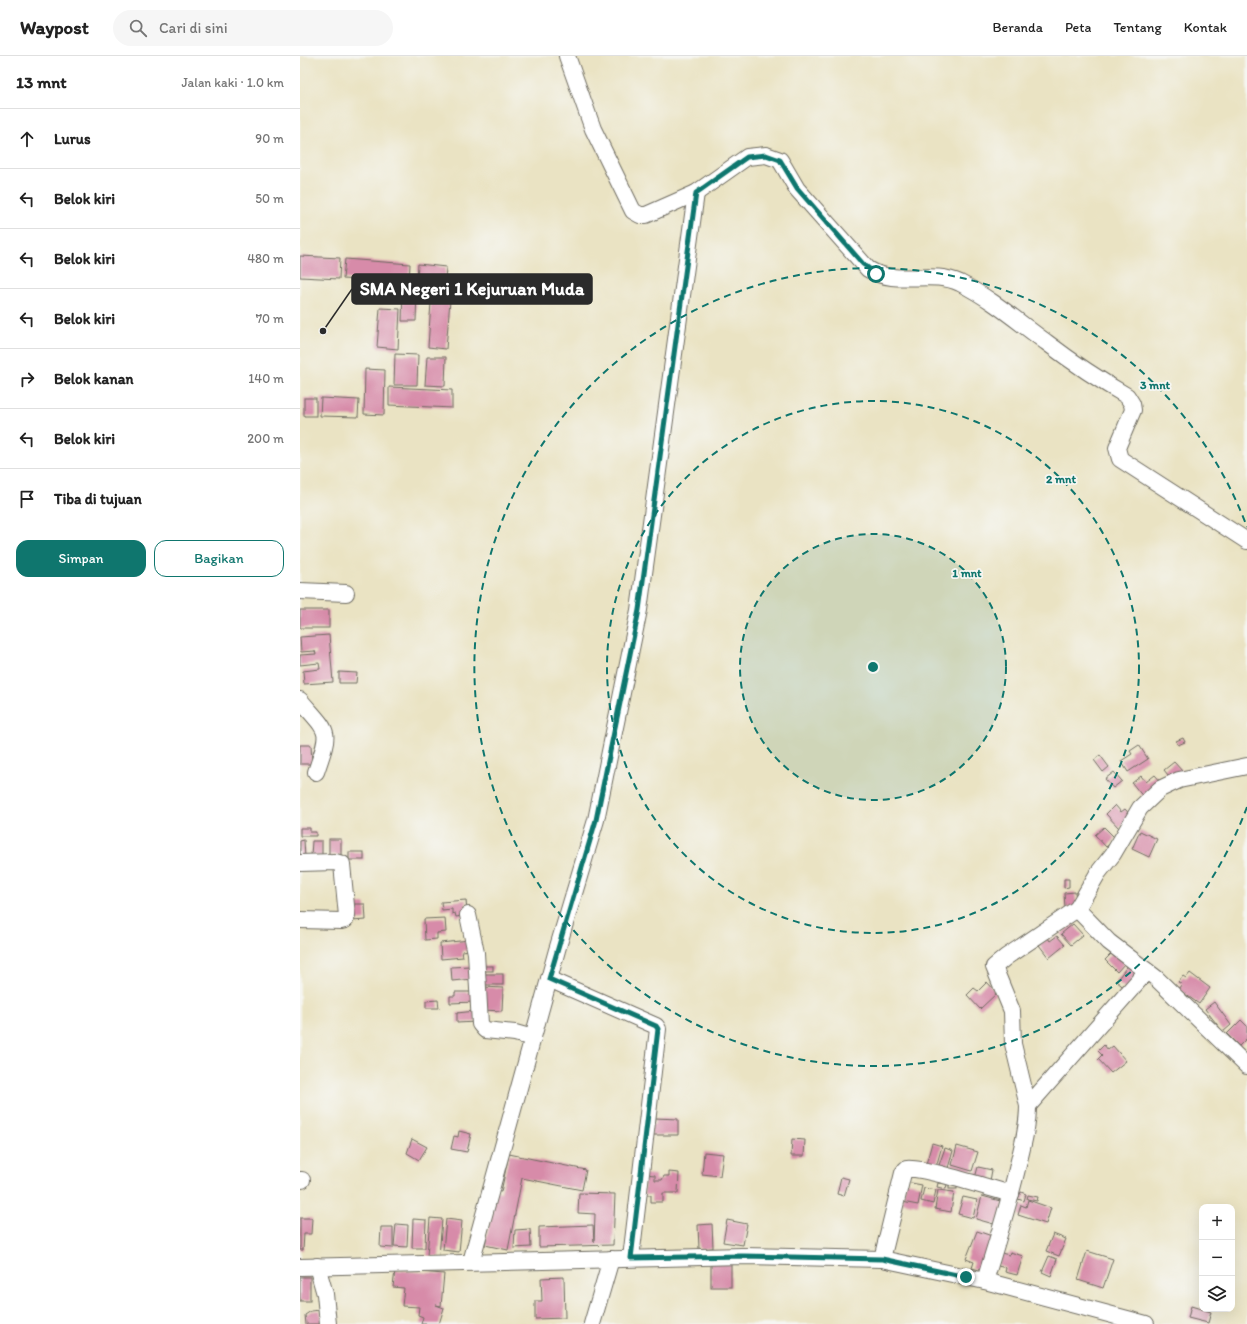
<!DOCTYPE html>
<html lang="id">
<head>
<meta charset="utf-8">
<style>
	:root { --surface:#fff; --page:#f6f6f6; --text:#222; --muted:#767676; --line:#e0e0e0; --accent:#0f766e }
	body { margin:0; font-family:Itim,sans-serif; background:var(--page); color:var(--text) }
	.controls { position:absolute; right:12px; bottom:12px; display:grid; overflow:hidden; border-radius:8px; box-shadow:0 4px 16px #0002 }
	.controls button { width:36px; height:36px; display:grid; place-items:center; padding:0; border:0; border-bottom:1px solid var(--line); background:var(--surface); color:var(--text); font:20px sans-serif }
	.stop { position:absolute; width:12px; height:12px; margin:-9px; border:3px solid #0f766e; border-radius:50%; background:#fff }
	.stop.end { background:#0f766e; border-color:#fff; box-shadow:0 1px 4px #0008 }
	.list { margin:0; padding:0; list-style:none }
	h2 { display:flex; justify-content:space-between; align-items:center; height:52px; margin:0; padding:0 16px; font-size:17px }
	h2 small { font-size:13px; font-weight:400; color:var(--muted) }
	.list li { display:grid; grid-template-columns:26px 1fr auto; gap:12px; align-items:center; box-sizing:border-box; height:60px; padding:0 16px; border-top:1px solid var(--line) }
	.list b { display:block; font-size:15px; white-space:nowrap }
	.list em { font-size:13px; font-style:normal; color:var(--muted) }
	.actions { display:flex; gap:8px; padding:12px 16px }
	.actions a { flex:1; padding:9px 0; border:1px solid var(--accent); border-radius:12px; text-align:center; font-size:14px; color:var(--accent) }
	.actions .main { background:var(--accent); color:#fff }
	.icon { flex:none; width:22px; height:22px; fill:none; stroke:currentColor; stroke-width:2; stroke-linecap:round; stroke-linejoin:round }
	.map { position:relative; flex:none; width:947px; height:1268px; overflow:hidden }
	header { display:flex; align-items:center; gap:24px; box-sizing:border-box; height:56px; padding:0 20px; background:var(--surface); border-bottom:1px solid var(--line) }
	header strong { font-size:19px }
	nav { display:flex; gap:22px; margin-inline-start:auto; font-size:14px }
	.search { width:280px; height:36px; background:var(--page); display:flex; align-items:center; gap:10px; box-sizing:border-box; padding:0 14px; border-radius:22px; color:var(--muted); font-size:15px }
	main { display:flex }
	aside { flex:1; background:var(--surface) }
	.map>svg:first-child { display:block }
	.building { fill:#d78ba9 }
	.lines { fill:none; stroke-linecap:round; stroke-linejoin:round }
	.minor-casing { stroke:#6e6b60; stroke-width:18 }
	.minor { stroke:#fff; stroke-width:16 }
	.route { stroke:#0f766e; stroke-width:5 }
	.ring { fill:none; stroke:#0f766e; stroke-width:2; stroke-dasharray:7 5 }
	.centre { fill:#0f766e; stroke:#f6f6f2; stroke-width:2 }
	.ring-label { font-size:12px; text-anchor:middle; font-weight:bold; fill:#0f766e; stroke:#f6f6f2; stroke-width:3.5; stroke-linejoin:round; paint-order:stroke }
	.leader { fill:none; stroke:#2b2b2b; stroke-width:1.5 }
	.callout-dot { fill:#2b2b2b; stroke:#f6f6f2; stroke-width:1.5 }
	.callout { fill:#2b2b2b; stroke:#2b2b2b; stroke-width:1.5 }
	.callout-label { font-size:18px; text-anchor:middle; font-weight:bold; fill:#fff }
</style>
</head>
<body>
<header>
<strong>Waypost</strong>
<div class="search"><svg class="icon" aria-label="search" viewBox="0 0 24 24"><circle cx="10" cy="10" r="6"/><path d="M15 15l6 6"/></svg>Cari di sini</div>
<nav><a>Beranda</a><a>Peta</a><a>Tentang</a><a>Kontak</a></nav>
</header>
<main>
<aside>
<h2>13 mnt<small>Jalan kaki · 1.0 km</small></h2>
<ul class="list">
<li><svg class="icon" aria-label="ahead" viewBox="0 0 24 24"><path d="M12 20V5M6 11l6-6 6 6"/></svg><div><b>Lurus</b></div><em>90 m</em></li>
<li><svg class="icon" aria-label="left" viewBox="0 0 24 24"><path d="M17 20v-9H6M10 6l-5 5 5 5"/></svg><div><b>Belok kiri</b></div><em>50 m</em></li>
<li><svg class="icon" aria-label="left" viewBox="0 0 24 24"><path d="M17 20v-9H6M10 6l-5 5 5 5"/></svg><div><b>Belok kiri</b></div><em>480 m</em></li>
<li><svg class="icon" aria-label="left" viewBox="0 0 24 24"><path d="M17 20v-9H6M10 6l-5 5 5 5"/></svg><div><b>Belok kiri</b></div><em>70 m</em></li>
<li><svg class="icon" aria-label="right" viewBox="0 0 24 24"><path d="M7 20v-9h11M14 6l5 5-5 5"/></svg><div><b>Belok kanan</b></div><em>140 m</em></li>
<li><svg class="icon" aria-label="left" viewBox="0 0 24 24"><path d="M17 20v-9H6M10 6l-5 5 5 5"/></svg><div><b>Belok kiri</b></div><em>200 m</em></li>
<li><svg class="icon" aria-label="arrive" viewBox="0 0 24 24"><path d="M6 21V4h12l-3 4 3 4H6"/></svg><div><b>Tiba di tujuan</b></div></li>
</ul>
<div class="actions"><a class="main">Simpan</a><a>Bagikan</a></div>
</aside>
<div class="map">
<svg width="947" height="1268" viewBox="0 0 947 1268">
	<rect width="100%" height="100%" fill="#f6f6f2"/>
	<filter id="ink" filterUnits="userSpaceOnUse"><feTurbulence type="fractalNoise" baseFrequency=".025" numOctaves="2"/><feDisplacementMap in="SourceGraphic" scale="8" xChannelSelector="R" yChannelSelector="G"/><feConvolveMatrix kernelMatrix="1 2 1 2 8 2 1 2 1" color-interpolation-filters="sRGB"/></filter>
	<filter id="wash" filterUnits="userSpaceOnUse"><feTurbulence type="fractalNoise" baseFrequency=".012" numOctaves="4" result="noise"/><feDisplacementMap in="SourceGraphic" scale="16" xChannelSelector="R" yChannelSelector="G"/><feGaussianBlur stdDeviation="0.9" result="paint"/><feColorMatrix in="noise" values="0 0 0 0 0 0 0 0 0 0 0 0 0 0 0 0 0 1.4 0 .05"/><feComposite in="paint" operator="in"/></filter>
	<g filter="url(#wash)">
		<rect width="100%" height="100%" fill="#eae3c3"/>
		<g id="blocks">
			<g class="building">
				<polygon points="0,200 40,202 39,223 0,221"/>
				<polygon points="45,203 110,208 109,228 43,223"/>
				<polygon points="118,208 146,211 145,227 117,224"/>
				<polygon points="132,231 151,232 146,293 128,291"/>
				<polygon points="103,234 117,234 116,265 102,265"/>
				<polygon points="80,252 100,253 98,293 77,291"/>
				<polygon points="95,298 118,299 117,329 94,329"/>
				<polygon points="127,301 146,301 145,330 125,329"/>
				<polygon points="65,313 85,314 84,359 64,358"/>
				<polygon points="89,331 152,334 152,352 89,349"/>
				<rect x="4" y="342" width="12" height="18"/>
				<polygon points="21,342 59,344 58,361 20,360"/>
				<rect x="0" y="554" width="29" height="18"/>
				<polygon points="29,579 33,626 4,628 3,615 20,613 19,607 0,609 0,599 16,598 15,595 1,596 0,581"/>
				<polygon points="39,616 57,617 56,627 39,627"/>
				<polygon points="883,682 885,686 878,689 876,685"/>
				<polygon points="0,689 11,689 12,708 0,708"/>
				<polygon points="839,689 848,703 828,716 821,705 832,698 830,695"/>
				<polygon points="800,699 809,711 803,716 794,704"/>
				<polygon points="874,706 883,716 872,724 864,714"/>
				<polygon points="814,716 822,725 813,732 805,723"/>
				<polygon points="855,719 862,727 844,742 832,727 841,720 846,726"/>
				<polygon points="815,749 821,756 825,753 832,761 819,772 806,758"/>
				<polygon points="804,771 816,783 806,791 795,779"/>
				<polygon points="0,772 10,772 10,776 16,776 16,780 0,780"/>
				<polygon points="840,775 857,783 849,801 832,793"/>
				<rect x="29" y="783" width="12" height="16"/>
				<polygon points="4,784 5,802 0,802 0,785"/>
				<polygon points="12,785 22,785 22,800 11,800"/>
				<rect x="49" y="796" width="15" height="8"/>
				<polygon points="764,823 769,823 769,831 764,832"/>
				<polygon points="775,836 777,851 765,852 764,837"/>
				<polygon points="166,844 167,856 162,860 156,861 155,857 152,858 152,853 142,854 141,846"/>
				<polygon points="51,848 65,848 66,864 51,865"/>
				<polygon points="145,862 146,876 137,877 137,883 125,884 124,863"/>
				<polygon points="773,868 783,879 771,889 761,878"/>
				<polygon points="757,880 765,889 749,902 739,889 748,882 750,885"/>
				<polygon points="170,884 171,894 162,895 163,901 141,903 140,887"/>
				<polygon points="814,895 825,907 817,916 805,904"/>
				<polygon points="829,908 839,916 826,933 816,925"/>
				<polygon points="170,910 172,923 152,925 151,911"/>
				<rect x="180" y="910" width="13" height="5"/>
				<polygon points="890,917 910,932 899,948 878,933 882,928 878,926 883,920 886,922"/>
				<rect x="182" y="918" width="21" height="11"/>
				<polygon points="687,926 697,937 680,953 667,939 674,932 678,935"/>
				<polygon points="184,931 203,932 202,955 183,954"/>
				<polygon points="155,936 175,936 175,946 150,947 150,940 155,940"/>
				<polygon points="138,944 139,952 126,952 126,945"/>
				<polygon points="914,946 931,969 923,976 905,953"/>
				<polygon points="175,955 176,966 157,967 157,957"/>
				<polygon points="941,964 947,970 947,982 939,990 927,978"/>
				<polygon points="804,989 808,994 813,990 826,1005 811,1017 798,1003 802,999 798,995"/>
				<polygon points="355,1062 378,1063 378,1079 351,1079 351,1068 355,1068"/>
				<polygon points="159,1075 171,1078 167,1096 151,1093 154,1080 158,1081"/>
				<polygon points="112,1083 127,1091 119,1104 107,1097"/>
				<polygon points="492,1083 505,1084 504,1100 491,1100"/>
				<polygon points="632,1087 642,1090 636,1111 626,1108"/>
				<polygon points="657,1090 678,1096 672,1115 652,1109"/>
				<polygon points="645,1092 653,1095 648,1112 639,1109"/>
				<polygon points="404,1096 423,1098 420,1120 402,1118"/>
				<polygon points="209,1098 286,1114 282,1134 222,1122 208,1194 185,1189 196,1135 201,1136"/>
				<polygon points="678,1111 692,1114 690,1125 675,1122"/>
				<polygon points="369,1116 379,1117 378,1137 363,1137 363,1146 351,1146 351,1139 344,1139 344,1118 355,1119 355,1124 362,1124 364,1120 369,1120"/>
				<polygon points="541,1121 549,1123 544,1140 537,1138"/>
				<polygon points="606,1126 622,1129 618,1149 602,1146"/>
				<polygon points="638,1127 647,1128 646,1133 637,1131"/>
				<rect x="649" y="1128" width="8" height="5"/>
				<polygon points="624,1132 636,1134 633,1148 621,1145"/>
				<polygon points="638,1134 654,1136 651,1156 635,1153"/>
				<polygon points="721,1136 726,1138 724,1145 718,1143"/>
				<polygon points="279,1137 315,1138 313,1189 239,1191 239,1171 293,1169 294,1186 295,1158 278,1157"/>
				<polygon points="728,1139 738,1141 737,1145 727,1143"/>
				<polygon points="682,1140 704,1146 697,1169 676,1163"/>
				<polygon points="663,1141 677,1144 673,1162 658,1158"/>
				<polygon points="728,1144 751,1152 746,1168 718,1159 721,1149 726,1151"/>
				<polygon points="0,1162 12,1162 11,1178 4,1178 3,1194 0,1194"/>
				<polygon points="130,1162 142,1163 139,1201 127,1200"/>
				<polygon points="113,1163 126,1164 125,1192 112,1192"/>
				<polygon points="146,1163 162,1165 159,1196 143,1194"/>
				<polygon points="427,1164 447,1168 443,1189 423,1186"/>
				<polygon points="96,1168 108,1169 107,1191 94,1190"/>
				<polygon points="412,1168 413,1192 399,1193 398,1169"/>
				<polygon points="81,1171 93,1171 93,1192 80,1191"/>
				<polygon points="230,1173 231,1191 214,1192 215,1174"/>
				<polygon points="677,1175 695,1181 683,1215 672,1212 674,1206 666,1203"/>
				<polygon points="753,1178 766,1183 759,1200 746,1195"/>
				<polygon points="787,1195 813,1203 803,1232 778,1224"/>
				<polygon points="710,1196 723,1200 717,1219 705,1216 706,1212 698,1210 701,1197 709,1199"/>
				<polygon points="749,1200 757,1203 751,1220 742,1216"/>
				<rect x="411" y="1206" width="20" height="25"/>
				<polygon points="95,1214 144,1218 141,1250 136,1249 144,1252 139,1268 121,1268 123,1261 118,1259 119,1251 102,1250 104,1232 93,1231"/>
				<rect x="0" y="1221" width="10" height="24"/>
				<polygon points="264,1221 265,1262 235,1263 235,1245 242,1245 241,1222"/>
				<polygon points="891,1250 911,1256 908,1267 888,1262"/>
				<polygon points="20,1254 24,1268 6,1268 5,1259 11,1255"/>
			</g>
		</g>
	</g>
	<g filter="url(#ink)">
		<use href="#blocks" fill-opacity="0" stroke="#6e6b60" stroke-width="1"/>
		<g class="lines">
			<defs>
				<g id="minor">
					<path d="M267 0 293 73 333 155 340 159H346L396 137 447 101 466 99 480 104 497 133 568 213C597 231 630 213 660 227 692 243 717 265 746 286 771 305 799 324 827 340L832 348 833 354 817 392 820 403 947 485"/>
					<polyline points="0,535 46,537"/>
					<path d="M0 644C30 679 31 672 16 716"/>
					<polyline points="947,710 879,724 860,733 840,752 813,798 798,817 777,853 809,886 856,922 947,1010"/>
					<polyline points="0,807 35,806 42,808 47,860 45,864 41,865 0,864"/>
					<polyline points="168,859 176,897 180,968 185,974 215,977 233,982"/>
					<polyline points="249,923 356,970 358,973 331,1202"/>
					<polyline points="728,1050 847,915"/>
					<polyline points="0,1124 2,1124"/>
					<path d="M582 1203 603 1117 606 1113C621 1110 693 1133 711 1138"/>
					<polyline points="171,1206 257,894 296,764 339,554 396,137"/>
					<polyline points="17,1210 25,1238 28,1268"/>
					<polyline points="0,1211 442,1200 582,1203 685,1225 846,1268"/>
					<path d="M685 1225C696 1188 708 1151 717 1113 722 1092 728 1071 728 1050L713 988 712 955 694 911 706 901 777 853"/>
					<polyline points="292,1268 311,1203"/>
				</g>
			</defs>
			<use href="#minor" class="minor-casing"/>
			<use href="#minor" class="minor"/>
		</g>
	</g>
	<g class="lines" filter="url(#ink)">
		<polyline class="route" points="576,218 563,208 497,132 480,104 466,99 447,101 396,137 339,554 296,764 249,923 356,970 358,973 331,1202 442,1200 582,1203 666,1221"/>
	</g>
	<circle cx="573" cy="611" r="133" fill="#0f766e" fill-opacity=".12"/>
	<g class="ring">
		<circle cx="573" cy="611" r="133"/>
		<circle cx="573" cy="611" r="266"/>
		<path d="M947 751A399 399 0 1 1 947 471"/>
	</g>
	<circle cx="573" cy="611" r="6" class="centre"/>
	<g class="ring-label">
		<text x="855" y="333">3 mnt</text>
		<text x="761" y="427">2 mnt</text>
		<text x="667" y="521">1 mnt</text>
	</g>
	<path class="leader" d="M23 275L52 233"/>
	<circle class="callout-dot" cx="23" cy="275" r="4"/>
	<rect class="callout" x="52" y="218" width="240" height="30" rx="4"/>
	<g class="callout-label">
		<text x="172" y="239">SMA Negeri 1 Kejuruan Muda</text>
	</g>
</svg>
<div class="controls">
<button>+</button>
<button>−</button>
<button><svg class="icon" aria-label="layers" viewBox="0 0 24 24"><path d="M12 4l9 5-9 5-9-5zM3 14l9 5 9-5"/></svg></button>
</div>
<div class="stop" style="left:576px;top:218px"></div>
<div class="stop end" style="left:666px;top:1221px"></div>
</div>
</main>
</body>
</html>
